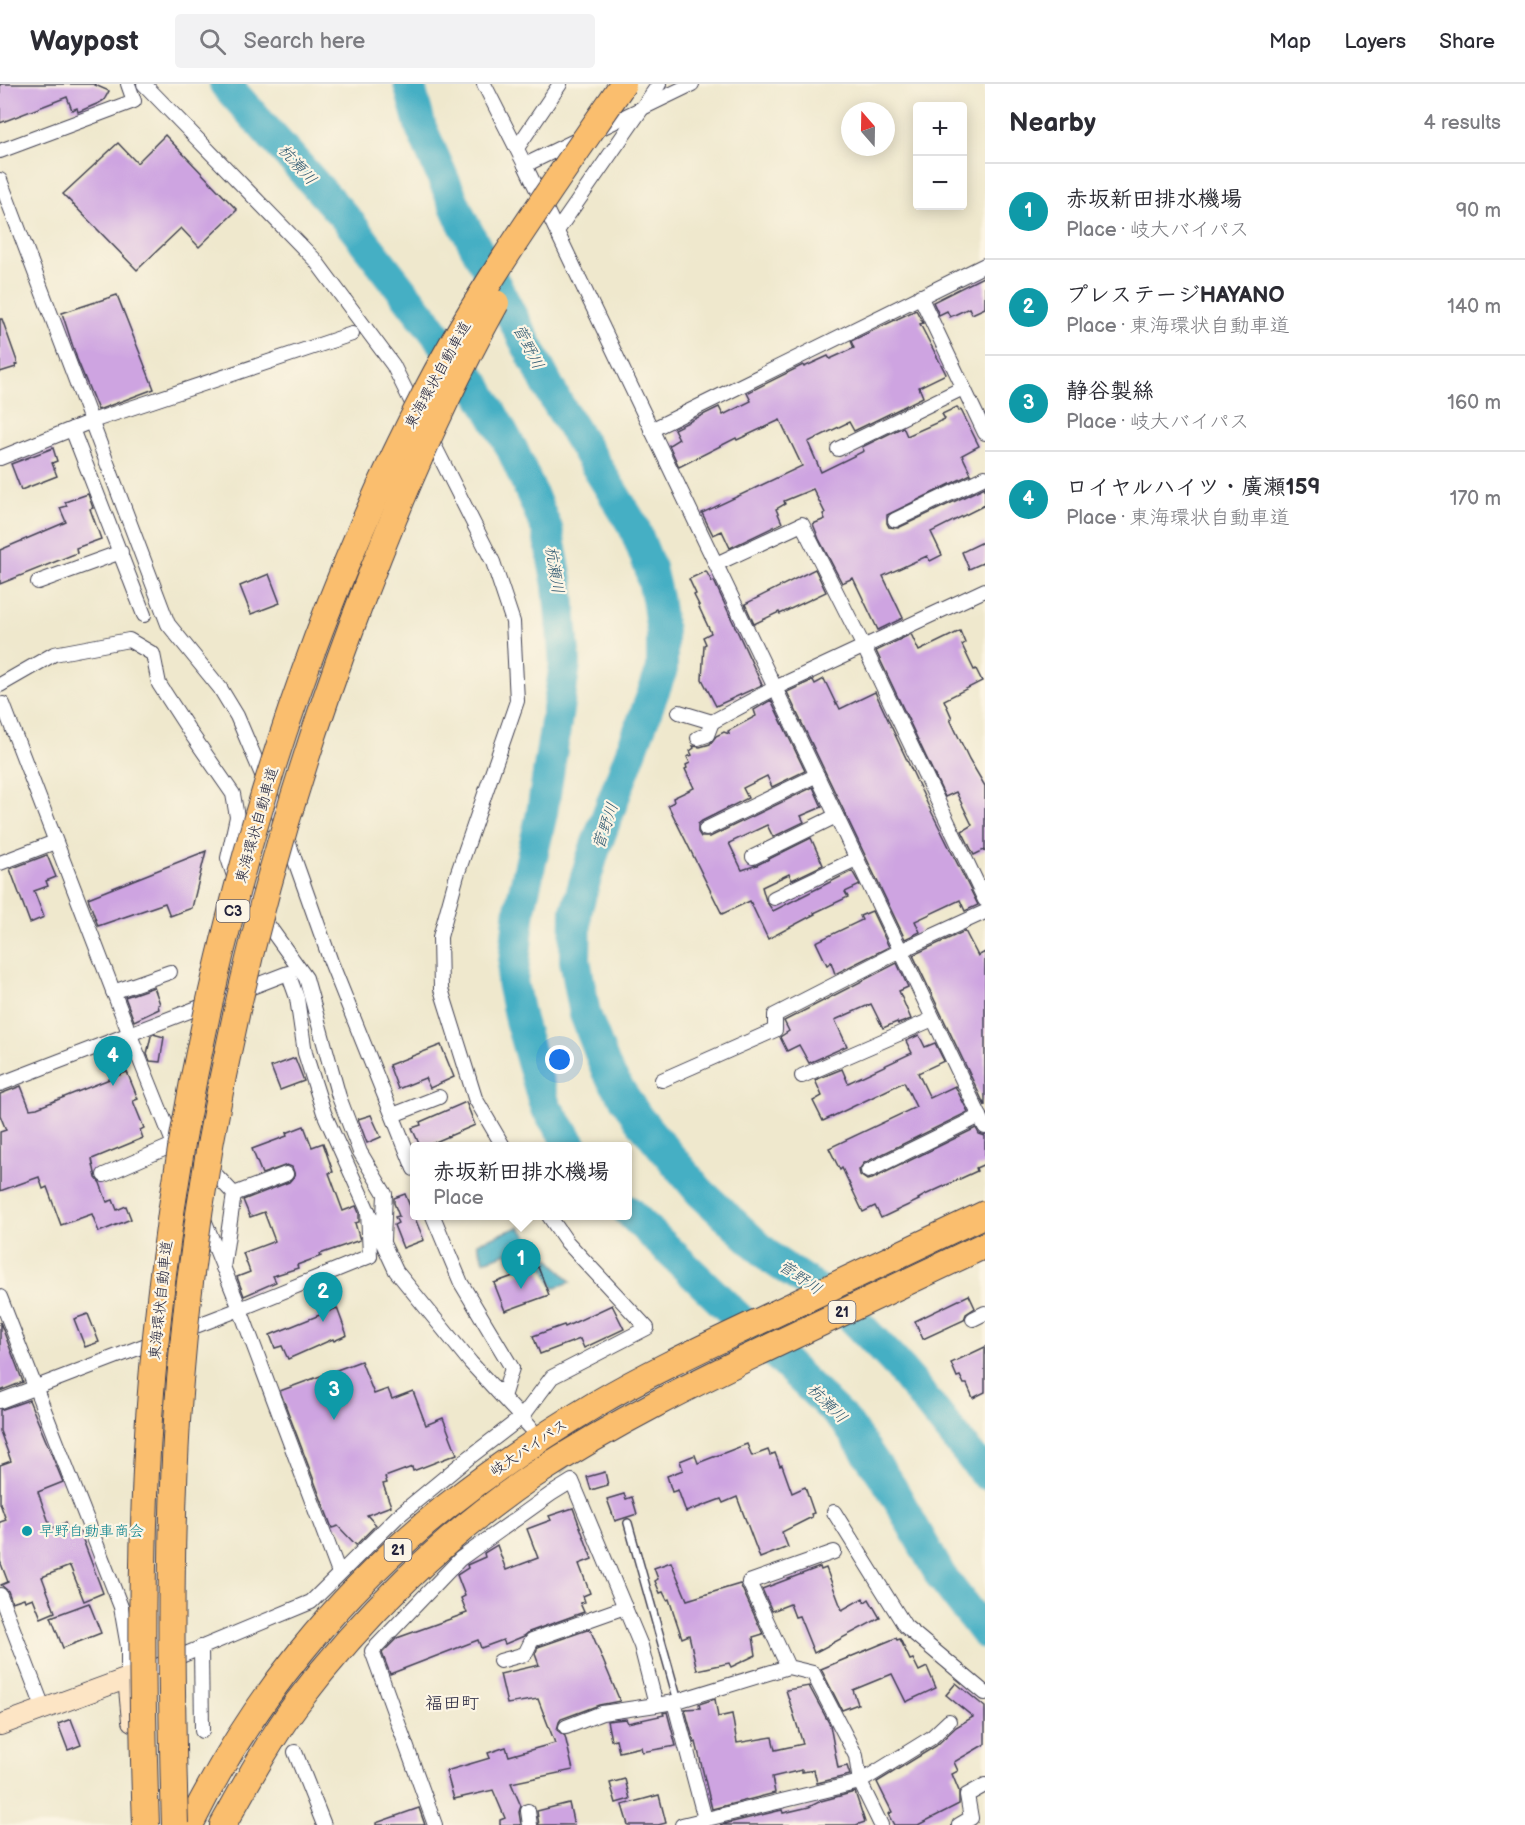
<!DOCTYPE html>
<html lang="en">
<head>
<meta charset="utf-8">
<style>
	:root { --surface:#fff; --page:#f2f2f3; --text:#2b2b33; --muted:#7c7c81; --line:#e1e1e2; --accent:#2563eb }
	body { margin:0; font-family:"Balsamiq Sans","Klee One",sans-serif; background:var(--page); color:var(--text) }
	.controls { position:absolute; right:18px; top:18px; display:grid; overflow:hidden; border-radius:6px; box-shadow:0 3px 15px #0003 }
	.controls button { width:54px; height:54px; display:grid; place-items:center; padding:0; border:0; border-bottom:2px solid var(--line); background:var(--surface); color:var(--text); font:30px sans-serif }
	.compass { position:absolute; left:841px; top:18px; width:54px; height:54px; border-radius:50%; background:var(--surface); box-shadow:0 3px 15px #0003; rotate:340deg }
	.you { position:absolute; left:560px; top:976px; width:21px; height:21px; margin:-15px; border:4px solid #fff; border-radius:50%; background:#1a73e8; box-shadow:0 0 0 9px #1a73e833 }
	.badge { display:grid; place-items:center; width:39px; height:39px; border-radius:50%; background:var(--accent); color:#fff; font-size:20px; font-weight:700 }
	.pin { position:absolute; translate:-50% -50px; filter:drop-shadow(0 2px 3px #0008) }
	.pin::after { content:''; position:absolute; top:32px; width:21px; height:18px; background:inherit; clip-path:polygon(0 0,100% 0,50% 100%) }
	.popup { position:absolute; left:410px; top:1058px; width:222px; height:78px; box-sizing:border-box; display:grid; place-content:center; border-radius:6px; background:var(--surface); filter:drop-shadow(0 2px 4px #0005); font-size:20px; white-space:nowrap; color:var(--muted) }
	.popup b { font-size:22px; color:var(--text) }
	.popup::after { content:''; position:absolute; left:50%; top:100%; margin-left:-12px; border:12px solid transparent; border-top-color:var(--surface) }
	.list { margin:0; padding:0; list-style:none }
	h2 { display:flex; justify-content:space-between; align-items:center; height:78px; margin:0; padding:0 24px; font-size:26px }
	h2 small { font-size:20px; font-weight:400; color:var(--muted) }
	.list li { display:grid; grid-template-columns:39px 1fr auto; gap:18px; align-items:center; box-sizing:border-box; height:96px; padding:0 24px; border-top:2px solid var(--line) }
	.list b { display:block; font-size:22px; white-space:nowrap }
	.list p { margin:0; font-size:20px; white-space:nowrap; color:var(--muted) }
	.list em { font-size:20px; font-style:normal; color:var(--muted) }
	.icon { flex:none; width:33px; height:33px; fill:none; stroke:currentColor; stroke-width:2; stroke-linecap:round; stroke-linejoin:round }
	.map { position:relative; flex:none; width:985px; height:1741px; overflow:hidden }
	header { display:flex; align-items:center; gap:36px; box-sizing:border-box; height:84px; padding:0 30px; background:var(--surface); border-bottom:2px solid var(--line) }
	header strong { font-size:28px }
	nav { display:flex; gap:33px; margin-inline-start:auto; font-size:21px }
	.search { width:420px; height:54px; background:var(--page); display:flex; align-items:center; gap:15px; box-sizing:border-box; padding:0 21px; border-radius:6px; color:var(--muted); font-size:22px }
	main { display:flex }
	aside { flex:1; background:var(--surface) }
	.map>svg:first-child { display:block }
	.water { fill:#45afc4; stroke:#346880; stroke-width:1.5 }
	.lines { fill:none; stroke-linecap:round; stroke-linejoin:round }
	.river { stroke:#45afc4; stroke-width:32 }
	.building { fill:#cea4e1 }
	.street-tunnel { stroke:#c6c0b0; stroke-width:14; stroke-dasharray:14 7; stroke-linecap:butt }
	.lane-casing { stroke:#414051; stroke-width:10 }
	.street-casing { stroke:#414051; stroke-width:16 }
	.secondary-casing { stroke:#414051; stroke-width:22 }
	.highway-casing { stroke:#414051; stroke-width:28 }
	.lane { stroke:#fff; stroke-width:7 }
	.street { stroke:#fff; stroke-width:14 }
	.secondary { stroke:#fde5c5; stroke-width:20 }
	.highway { stroke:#fabe6e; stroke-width:26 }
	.highway-bridge-casing { stroke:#414051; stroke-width:28; stroke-linecap:butt }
	.highway-bridge { stroke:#fabe6e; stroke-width:26 }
	.culture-dot { fill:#0f9aa8; stroke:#fcf5e5; stroke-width:2 }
	.labels { text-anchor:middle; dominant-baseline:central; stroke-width:4.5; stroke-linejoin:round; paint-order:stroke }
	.shield { fill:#fcf5e5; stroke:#63616e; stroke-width:1.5 }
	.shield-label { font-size:14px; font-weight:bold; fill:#22223b }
	.street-label { font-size:15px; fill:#22223b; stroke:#fcf5e5 }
	.culture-label { font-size:15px; fill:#0d838f; stroke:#fcf5e5; text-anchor:start }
	.water-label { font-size:16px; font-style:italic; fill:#305a72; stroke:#fcf5e5 }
	.quarter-label { font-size:18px; fill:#22223b; stroke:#fcf5e5 }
</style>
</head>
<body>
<header>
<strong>Waypost</strong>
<div class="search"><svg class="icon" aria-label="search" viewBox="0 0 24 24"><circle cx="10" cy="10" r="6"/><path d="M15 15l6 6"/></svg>Search here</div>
<nav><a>Map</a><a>Layers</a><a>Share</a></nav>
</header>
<main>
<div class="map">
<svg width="985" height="1741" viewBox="0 0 985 1741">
	<rect width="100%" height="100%" fill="#fcf5e5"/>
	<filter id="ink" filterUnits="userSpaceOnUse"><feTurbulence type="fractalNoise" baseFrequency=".0167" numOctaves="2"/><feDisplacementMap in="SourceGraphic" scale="12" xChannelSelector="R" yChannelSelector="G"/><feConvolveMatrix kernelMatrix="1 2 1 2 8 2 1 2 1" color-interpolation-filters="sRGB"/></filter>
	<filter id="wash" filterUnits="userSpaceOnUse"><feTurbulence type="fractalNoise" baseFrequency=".008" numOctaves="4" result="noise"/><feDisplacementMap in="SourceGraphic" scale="24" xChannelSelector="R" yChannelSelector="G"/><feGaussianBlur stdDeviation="1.35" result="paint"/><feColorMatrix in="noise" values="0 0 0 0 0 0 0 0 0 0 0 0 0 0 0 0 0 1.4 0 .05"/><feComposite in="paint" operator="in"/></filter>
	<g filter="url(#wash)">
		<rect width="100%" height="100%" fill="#efe8cd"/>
		<polygon class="water" points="519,1143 571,1198 553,1204 546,1186 524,1164 521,1165 526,1178 513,1183 507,1169 484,1177 477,1159"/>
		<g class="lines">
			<g class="river">
				<polyline points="225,0 349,138 476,301 512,365 547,445 558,501 565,580 542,729 520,825 512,898 520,936 545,1022 572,1062"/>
				<polyline points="409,0 421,44 461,135 555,315 634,443 650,484 657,514 662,548 662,585 594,767 576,827 575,876 585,930 607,987 638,1034 700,1108 773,1176 838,1219 894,1277 985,1390"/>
				<polyline points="628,1127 846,1338 891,1403 941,1492 985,1549"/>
			</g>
		</g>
		<g id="blocks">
			<g class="building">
				<polygon points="0,0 96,0 95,1 109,7 104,16 99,19 78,28 77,24 72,26 67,13 0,39"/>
				<polygon points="165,51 237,126 199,163 181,144 137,186 63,110 118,59 137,79"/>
				<polygon points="985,192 985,224 972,230 969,224 950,233 947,227 939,231 933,218"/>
				<polygon points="117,211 154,305 98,326 77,275 62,229"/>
				<polygon points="916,226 923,239 920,240 946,290 919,303 923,313 895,327 854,347 849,338 808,358 821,388 864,367 862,363 903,343 907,352 945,335 942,330 957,323 959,327 961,326 979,362 962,371 971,390 887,431 887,439 889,443 898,444 985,403 985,421 931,448 942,471 930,477 927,472 883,492 903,534 878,546 853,494 842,499 819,455 813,440 825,435 823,430 825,429 813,405 784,417 785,420 776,425 782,439 730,464 722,447 713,451 702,429 802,382 780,336 737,356 736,354 679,383 669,361 679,355 674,345 719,323 723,331 751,317 747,309 803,281 804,283 828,272 830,275 854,264 851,257"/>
				<polygon points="0,235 2,235 18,280 15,281 16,283 0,288"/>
				<polygon points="53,364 57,377 52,379 57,392 21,406 11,380"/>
				<polygon points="88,410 93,424 90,425 101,455 76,464 77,469 0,500 0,466 66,438 60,424 67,422 65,418"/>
				<polygon points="985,457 985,478 969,485 962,468"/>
				<polygon points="815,485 826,508 780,530 779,528 754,540 745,520"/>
				<polygon points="706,487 712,498 714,497 762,601 716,622 702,595 704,561 706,560 703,553 711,549 698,521 699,521 694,511 696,510 689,495"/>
				<polygon points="269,490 280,519 251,530 240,502"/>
				<polygon points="960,547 965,559 962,561 974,586 976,585 982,597 944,616 952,634 950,635 969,675 985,702 985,768 984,766 974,771 962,747 972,741 956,708 945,713 876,567 911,550 919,567"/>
				<polygon points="824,595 836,620 837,619 840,625 875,608 928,721 978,821 965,827 960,816 915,837 920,848 905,855 787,608 813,596 815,600"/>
				<polygon points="771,616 805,687 772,703 767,692 743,704 748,714 702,737 698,740 698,748 701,753 710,753 813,703 822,723 801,732 804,738 773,753 767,741 729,759 742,786 757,781 811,754 823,781 792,796 789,790 762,803 766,817 773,827 852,787 860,801 845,808 848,813 814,829 815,830 768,855 750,817 722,830 668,721 674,718 673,714 694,704 685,685 687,684 686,681 690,679 687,673 692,671 690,667 694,664 693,662 700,663 710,660 716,652 724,648 729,650 728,647 756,632 754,626"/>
				<polygon points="206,767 192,824 170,832 165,819 98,842 88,814"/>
				<polygon points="47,771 56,793 46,797 48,802 34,807 44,833 30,839 10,785"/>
				<polygon points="872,827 889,863 835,890 831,878 827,881 816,858 862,836 860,832"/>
				<polygon points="965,847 978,872 985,868 985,1022 913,871"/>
				<polygon points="897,879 908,903 899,907 911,935 898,940 897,938 883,944 871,920 835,936 847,962 809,979 799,961 787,967 780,953 789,947 784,937"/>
				<polygon points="154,903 160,920 158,921 159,925 134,937 125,913"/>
				<polygon points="153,950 164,953 160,978 150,977 147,970 151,952"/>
				<polygon points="919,951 925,963 935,959 944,977 918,989 930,1014 955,1002 968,1028 864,1079 859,1086 860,1091 867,1096 872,1095 976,1044 979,1050 985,1052 985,1080 976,1084 977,1087 925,1111 918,1115 919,1116 881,1134 875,1122 863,1128 842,1084 840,1086 829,1064 916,1023 904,998 823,1037 813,1017 822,1012 815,996 842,985 848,999 912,969 906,957"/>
				<polygon points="441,961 454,993 430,1004 425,994 398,1005 389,981"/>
				<polygon points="295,974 304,997 280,1006 271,983"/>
				<polygon points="127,988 138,1015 133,1017 144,1044 140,1046 143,1054 92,1075 96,1094 100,1099 107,1118 113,1116 117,1126 126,1122 131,1135 99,1148 92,1130 61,1141 47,1103 43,1105 39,1093 0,1107 0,1048 6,1046 0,1031 0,1010 21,1002 30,1025 37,1024"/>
				<polygon points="466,1018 475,1041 426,1062 420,1062 412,1044 421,1041 420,1038"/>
				<polygon points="371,1031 381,1053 367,1059 358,1035"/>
				<polygon points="304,1042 312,1063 323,1059 333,1088 329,1089 343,1127 356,1122 359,1129 359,1138 355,1139 360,1156 320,1170 321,1172 297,1181 298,1184 273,1192 276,1198 244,1212 237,1193 250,1188 243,1169 275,1157 264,1128 250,1133 243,1116 289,1098 295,1091 292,1083 287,1081 262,1090 252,1065 287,1052 286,1049"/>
				<polygon points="405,1110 424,1156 403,1164 394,1141 398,1139 395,1133 399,1132 394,1119 394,1114"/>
				<polygon points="538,1183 549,1211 505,1227 494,1199"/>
				<polygon points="969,1211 975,1224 966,1230 964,1236 923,1255 915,1237"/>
				<polygon points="612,1221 624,1245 584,1264 580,1255 540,1270 533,1252 564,1241 565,1243"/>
				<polygon points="337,1224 347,1251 334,1257 333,1255 288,1275 282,1262 275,1264 270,1251"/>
				<polygon points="88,1230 99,1258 85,1263 74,1235"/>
				<polygon points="0,1238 23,1298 0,1307"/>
				<polygon points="985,1263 985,1308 973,1314 967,1300 964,1300 960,1292 957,1293 951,1279"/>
				<polygon points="361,1277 374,1310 388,1305 392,1315 413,1307 426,1341 443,1334 457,1370 413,1387 412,1383 385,1393 387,1399 383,1400 391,1422 367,1431 376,1441 356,1461 338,1442 332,1444 280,1307"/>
				<polygon points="29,1316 63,1398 38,1408 51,1444 65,1439 68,1449 75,1446 76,1449 80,1448 103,1509 84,1517 70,1482 42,1493 55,1528 41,1534 33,1514 25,1517 24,1514 12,1518 8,1507 1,1501 8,1498 0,1477 0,1438 6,1436 0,1419 0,1381 11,1377 0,1347 0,1326"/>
				<polygon points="747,1360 752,1372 768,1366 770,1371 775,1369 780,1382 782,1381 792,1409 805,1403 814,1429 811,1430 812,1433 782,1448 788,1463 760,1474 737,1413 723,1419 721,1415 686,1428 678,1406 672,1408 667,1392 683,1386 680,1377 695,1371 698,1379"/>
				<polygon points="605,1388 608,1401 591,1406 587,1393"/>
				<polygon points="624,1410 626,1415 632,1413 637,1430 615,1437 607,1415"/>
				<polygon points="573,1424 592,1475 579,1480 590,1509 583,1512 585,1518 580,1519 584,1528 529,1548 524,1552 505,1560 503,1556 481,1564 478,1556 390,1590 382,1569 397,1554 467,1529 461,1514 465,1512 457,1491 468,1484 467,1481 485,1473 484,1469 497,1461 506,1486 538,1474 527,1445 551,1436 549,1432"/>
				<polygon points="671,1478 687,1516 740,1500 763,1550 753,1553 756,1571 731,1583 729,1579 697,1586 689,1551 682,1554 669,1515 667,1516 663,1508 660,1509 655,1497 658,1495 654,1484"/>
				<polygon points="820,1483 821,1486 826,1484 842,1526 863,1514 865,1518 869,1515 880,1534 814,1569 799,1532 795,1533 790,1520 772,1527 762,1505"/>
				<polygon points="89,1519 101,1549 63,1564 51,1533"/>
				<polygon points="590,1545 620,1617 599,1621 561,1635 559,1638 557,1646 565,1652 573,1686 511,1699 521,1722 519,1728 521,1741 500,1741 500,1736 505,1734 493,1706 454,1715 446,1687 490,1674 488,1669 506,1663 509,1672 555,1659 538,1615 507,1620 500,1590 539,1581 535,1570 538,1563"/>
				<polygon points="896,1554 897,1556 900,1555 910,1576 913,1575 919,1587 927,1583 936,1604 906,1618 892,1590 853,1606 858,1620 842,1626 821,1585"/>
				<polygon points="956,1599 985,1623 985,1660 954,1678 958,1687 952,1690 959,1707 959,1720 918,1741 894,1741 888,1730 892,1728 877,1698 936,1662 956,1643 973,1633 946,1611"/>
				<polygon points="809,1602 830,1641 838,1684 847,1682 850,1691 817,1699 814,1686 802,1688 802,1686 772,1693 775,1709 712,1725 696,1658 694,1659 685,1625 700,1624 699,1620 715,1615 718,1633 732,1630 737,1659 772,1653 775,1666 803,1660 786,1606"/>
				<polygon points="667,1628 676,1662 642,1668 641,1663 619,1668 616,1655 611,1656 607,1637 626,1635 628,1639 664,1631 663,1629"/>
				<polygon points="71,1635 81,1661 68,1666 58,1640"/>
				<polygon points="625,1695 630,1715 616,1719 610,1699"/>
				<polygon points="855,1708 865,1738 856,1741 720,1741 782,1726 783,1729 809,1723 821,1717"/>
				<polygon points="659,1711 666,1739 658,1741 628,1741 622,1721"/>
				<polygon points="569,1719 574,1741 539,1741 537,1727"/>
				<polygon points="419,1724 425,1741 376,1741 376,1739"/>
			</g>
		</g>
	</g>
	<g filter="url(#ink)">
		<use href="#blocks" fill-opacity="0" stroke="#414051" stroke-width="1.5"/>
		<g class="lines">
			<polyline class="street-tunnel" points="537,1351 567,1388"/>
			<defs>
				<polyline id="lane" points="628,1439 678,1617"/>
				<g id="street">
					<polyline points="144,0 315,176 393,281 417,329"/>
					<polyline points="484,0 525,81 985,1043"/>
					<polyline points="517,64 560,0"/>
					<polyline points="0,67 134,17 128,0"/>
					<polyline points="525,81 692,0"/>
					<polyline points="0,96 168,540 220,604 237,632 277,726 331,878 414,1085"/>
					<polyline points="557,147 659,0"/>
					<polyline points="920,212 985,349"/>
					<polyline points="72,345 144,531"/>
					<polyline points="651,346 985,181"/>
					<polyline points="429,351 493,478 513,538 517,617 457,791 440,853 441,905 475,1014 503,1062"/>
					<polyline points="838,365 963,304"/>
					<polyline points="0,374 92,337 352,250"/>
					<polyline points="895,436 985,393"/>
					<polyline points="716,480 802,440 864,563 985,816"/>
					<polyline points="38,498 121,468"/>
					<polyline points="0,601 54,570 129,556 153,570 159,600 190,648 233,710 237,733 228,774 235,795 306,894 339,1013 360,1068 385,1110 383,1156"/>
					<polyline points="0,621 3,620 130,951 240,1225 339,1489"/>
					<polyline points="679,628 712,638 775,604 985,506"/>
					<polyline points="698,654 707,651 712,638"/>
					<polyline points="706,745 817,691"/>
					<polyline points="753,773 836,732"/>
					<polyline points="0,779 55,758"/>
					<polyline points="774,814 856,775"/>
					<polyline points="113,908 170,888"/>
					<polyline points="802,992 933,935"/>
					<polyline points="662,996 775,946 775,931 900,867 985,828"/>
					<polyline points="0,1000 288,889 297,914 305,969 324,1029 368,1127"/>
					<polyline points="393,1031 439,1013"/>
					<polyline points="181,1054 234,1110 223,1184"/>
					<polyline points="868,1087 980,1032"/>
					<polyline points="104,1091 173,1061"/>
					<polyline points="234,1110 286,1090"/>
					<polyline points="433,1132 461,1199 512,1284 503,1313"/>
					<polyline points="0,1213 121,1523 128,1563 128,1594 311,1518 398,1432 466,1376 522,1333 552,1293 647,1244 567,1158 549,1132"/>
					<polyline points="973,1235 985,1229"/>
					<polyline points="0,1317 240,1225 370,1172 368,1127 396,1187 471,1279 530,1343"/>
					<polyline points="834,1428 905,1542 985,1609"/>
					<polyline points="834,1468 749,1498 788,1583 813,1589 856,1672 860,1698 881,1741"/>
					<polyline points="0,1511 44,1626"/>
					<polyline points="201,1563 202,1647"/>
					<polyline points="500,1577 525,1570 532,1556 625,1523"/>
					<polyline points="566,1643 602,1629 656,1621"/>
					<polyline points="295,1668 324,1741"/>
					<polyline points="528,1727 530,1741"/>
					<polyline points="705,1735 674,1618 788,1583"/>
					<polyline points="435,1741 372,1567 460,1475 551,1410 572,1397 641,1562 656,1621 674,1618"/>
					<polyline points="682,1741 860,1698 931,1654 949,1637"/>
					<polyline points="959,1741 971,1734 967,1711 985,1701"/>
				</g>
				<polyline id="secondary" points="0,1641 128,1594 132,1637"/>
				<g id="highway">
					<path d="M190 1741C250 1619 340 1507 447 1422 494 1385 544 1351 596 1320 650 1288 709 1261 766 1234 839 1199 912 1165 985 1130"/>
					<path d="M223 1741C246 1700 269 1657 297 1619 361 1534 445 1451 534 1391 615 1338 702 1295 789 1254 855 1223 920 1192 985 1161"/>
				</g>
			</defs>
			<use href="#lane" class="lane-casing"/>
			<use href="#street" class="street-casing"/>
			<use href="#secondary" class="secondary-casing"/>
			<use href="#highway" class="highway-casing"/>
			<use href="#lane" class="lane"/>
			<use href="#street" class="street"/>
			<use href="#secondary" class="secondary"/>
			<use href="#highway" class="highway"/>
			<defs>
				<g id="highway-bridge">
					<path d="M146 1741C141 1605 140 1469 149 1334 174 984 266 616 428 304 483 198 556 98 623 0"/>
					<path d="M175 1741C171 1606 169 1472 177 1337 195 1063 258 793 354 536 394 428 440 320 496 219"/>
				</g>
			</defs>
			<use href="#highway-bridge" class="highway-bridge-casing"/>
			<use href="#highway-bridge" class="highway-bridge"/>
		</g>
	</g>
	<circle class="culture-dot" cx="27" cy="1447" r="6"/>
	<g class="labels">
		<g class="shield">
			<rect x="216.5" y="816" width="33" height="22" rx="4.5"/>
			<rect x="828.5" y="1217" width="27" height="22" rx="4.5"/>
			<rect x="384.5" y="1455" width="27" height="22" rx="4.5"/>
		</g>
		<g class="shield-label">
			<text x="233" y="827">C3</text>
			<text x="842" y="1228">21</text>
			<text x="398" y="1466">21</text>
		</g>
		<g class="street-label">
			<text transform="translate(438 291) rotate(-61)">東海環状自動車道</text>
			<text transform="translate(257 741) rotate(-74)">東海環状自動車道</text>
			<text transform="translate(161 1216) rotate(-84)">東海環状自動車道</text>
			<text transform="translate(529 1364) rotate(-34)">岐大バイパス</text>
		</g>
		<g class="culture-label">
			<text x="39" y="1447">早野自動車商会</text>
		</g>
		<g class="water-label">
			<text transform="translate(297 81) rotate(48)">杭瀬川</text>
			<text transform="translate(528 263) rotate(63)">菅野川</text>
			<text transform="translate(554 486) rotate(81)">杭瀬川</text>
			<text transform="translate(606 742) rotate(-71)">菅野川</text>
			<text transform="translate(800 1194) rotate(34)">菅野川</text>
			<text transform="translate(827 1320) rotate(45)">杭瀬川</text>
		</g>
		<g class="quarter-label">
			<text x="452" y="1619">福田町</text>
		</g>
	</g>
</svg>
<div class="controls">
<button>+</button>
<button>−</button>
</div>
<svg class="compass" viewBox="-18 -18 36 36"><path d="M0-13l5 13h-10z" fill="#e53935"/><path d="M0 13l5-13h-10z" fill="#7c7c81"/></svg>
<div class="you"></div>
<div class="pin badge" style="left:521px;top:1205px;background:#0f9aa8">1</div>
<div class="popup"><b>赤坂新田排水機場</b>Place</div>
<div class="pin badge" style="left:323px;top:1238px;background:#0f9aa8">2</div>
<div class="pin badge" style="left:334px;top:1336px;background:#0f9aa8">3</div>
<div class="pin badge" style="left:113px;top:1002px;background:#0f9aa8">4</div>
</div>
<aside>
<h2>Nearby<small>4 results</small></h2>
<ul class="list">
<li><span class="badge" style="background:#0f9aa8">1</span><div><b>赤坂新田排水機場</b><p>Place · 岐大バイパス</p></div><em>90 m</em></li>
<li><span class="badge" style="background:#0f9aa8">2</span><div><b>プレステージHAYANO</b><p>Place · 東海環状自動車道</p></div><em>140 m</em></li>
<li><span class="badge" style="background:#0f9aa8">3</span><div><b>静谷製絲</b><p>Place · 岐大バイパス</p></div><em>160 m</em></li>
<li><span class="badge" style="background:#0f9aa8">4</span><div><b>ロイヤルハイツ・廣瀬159</b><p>Place · 東海環状自動車道</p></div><em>170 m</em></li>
</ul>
</aside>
</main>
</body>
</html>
